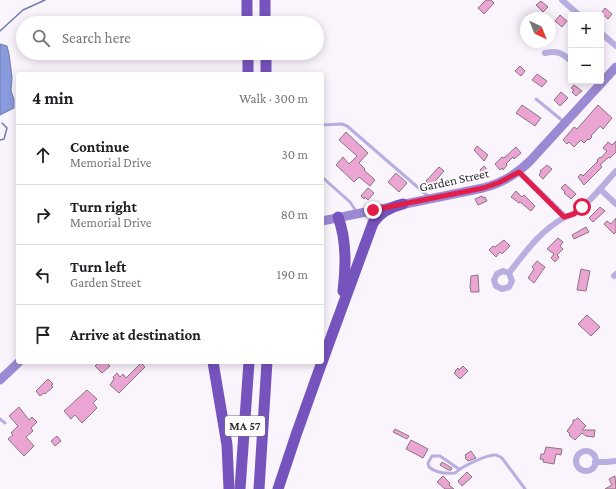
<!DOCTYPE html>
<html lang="en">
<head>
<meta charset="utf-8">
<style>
	:root { --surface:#fff; --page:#f6f6f6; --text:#202124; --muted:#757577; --line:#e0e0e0 }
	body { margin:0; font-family:"Crimson Pro",serif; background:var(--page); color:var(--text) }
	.controls { position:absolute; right:12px; top:12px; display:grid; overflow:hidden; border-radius:4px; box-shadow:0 2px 10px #0003 }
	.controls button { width:36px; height:36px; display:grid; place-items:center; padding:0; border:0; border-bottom:1px solid var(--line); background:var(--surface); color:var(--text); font:20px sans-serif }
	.compass { position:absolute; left:520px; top:12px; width:36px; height:36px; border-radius:50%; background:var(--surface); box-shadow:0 2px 10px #0003; rotate:137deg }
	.stop { position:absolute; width:12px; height:12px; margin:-9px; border:3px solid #e11d48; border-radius:50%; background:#fff }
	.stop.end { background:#e11d48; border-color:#fff; box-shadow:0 1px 4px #0008 }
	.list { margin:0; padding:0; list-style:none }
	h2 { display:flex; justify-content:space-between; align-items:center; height:52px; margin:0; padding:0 16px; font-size:17px }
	h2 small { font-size:13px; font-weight:400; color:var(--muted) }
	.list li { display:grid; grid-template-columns:26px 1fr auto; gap:12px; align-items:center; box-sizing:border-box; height:60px; padding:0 16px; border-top:1px solid var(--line) }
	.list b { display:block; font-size:15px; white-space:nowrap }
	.list p { margin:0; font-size:13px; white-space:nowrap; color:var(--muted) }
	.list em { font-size:13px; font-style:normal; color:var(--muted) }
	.icon { flex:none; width:22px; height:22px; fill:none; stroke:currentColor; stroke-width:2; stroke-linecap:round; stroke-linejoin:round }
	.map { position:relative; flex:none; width:616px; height:489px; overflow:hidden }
	.search { position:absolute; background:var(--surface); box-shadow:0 2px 10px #0003; left:16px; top:16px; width:308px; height:44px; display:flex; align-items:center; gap:10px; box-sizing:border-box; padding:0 14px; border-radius:22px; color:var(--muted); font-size:15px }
	.panel { position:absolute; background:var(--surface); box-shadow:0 2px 10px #0003; left:16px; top:72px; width:308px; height:292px; border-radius:4px }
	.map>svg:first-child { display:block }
	.water { fill:#899add; stroke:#707aab }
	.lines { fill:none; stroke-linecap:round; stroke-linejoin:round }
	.stream { stroke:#707aab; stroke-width:1.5 }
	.building { fill:#eba5d3; stroke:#897581 }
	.lane { stroke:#b9aee0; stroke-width:3 }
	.street { stroke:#b9aee0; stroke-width:6 }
	.secondary { stroke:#9c89d3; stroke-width:9 }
	.highway { stroke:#7654be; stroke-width:11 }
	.route { stroke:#e11d48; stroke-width:5 }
	.labels { text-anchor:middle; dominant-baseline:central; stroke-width:3.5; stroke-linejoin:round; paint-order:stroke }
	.shield { fill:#fff; stroke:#716d72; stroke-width:1 }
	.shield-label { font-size:12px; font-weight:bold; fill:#342e36 }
	.street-label { font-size:13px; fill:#342e36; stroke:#fff }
</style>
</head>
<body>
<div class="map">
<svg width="616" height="489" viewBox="0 0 616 489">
	<rect width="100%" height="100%" fill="#faf4fc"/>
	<polygon class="water" points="0,44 7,46 9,54 12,77 11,91 14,99 14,108 0,115"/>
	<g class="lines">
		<g class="stream">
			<polyline points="0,31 23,10 45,0"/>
			<polyline points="0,140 4,139 7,128 2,123"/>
		</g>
	</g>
	<g class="building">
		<polygon points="486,0 491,0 494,3 484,14 478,8"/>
		<polygon points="541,1 548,7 543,12 536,5"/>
		<polygon points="605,8 612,14 608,19 601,13"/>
		<polygon points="560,15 567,21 562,27 555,21"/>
		<polygon points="520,66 525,71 521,76 515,71"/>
		<polygon points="537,74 547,81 542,87 532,80"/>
		<polygon points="574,85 582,91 576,96 572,92 574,90 571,88"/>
		<polygon points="561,92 568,98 560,106 554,100"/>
		<polygon points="522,105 541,118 535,126 516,113"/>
		<polygon points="598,105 612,118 603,129 600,126 591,136 592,137 589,140 588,139 584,143 581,140 574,147 569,142 567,144 563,140 574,127 577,129"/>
		<polygon points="346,132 368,153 359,163 365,169 364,170 375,180 370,186 359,177 354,182 336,165 343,157 349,164 357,156 339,140"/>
		<polygon points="616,141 616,152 610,158 609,157 600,165 602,167 584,185 578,177 581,174 583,176 598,161 597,160 600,157 601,158 607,151 603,148 608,142 612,145"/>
		<polygon points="477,146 488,155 484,161 474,150"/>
		<polygon points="516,147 521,153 514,159 513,157 506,164 507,165 503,170 502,168 500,170 495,164 502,157 504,158"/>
		<polygon points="547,165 552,169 543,179 539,175 541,172 540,171"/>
		<polygon points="484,166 488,171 484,175 480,170"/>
		<polygon points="439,167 444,171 431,186 426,181"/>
		<polygon points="396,173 407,183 399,192 388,182"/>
		<polygon points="565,184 576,194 571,199 564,193 565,192 561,188"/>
		<polygon points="368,188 374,193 368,200 365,197 364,199 361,196"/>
		<polygon points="516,191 522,197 524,195 535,206 531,211 520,202 519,203 511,197"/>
		<polygon points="482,196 483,198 485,197 487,201 478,205 475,199"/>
		<polygon points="600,207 605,211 593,222 589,218"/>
		<polygon points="616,218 616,232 614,234 604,224 607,221 611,224"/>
		<polygon points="586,227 589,232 574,239 572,235"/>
		<polygon points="558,238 563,242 560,246 563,249 557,255 559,257 555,262 551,258 554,254 547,249"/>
		<polygon points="504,240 510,246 502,254 500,252 496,257 489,250 493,246 495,247"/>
		<polygon points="537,261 545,267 534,283 528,278 534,269 532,267"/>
		<polygon points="581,269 590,271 586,291 577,290"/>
		<polygon points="478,275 479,292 471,292 470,287 471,276"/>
		<polygon points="587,315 600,327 591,336 578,324"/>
		<polygon points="99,362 106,362 110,366 102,373 95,366"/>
		<polygon points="141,363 145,367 119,393 110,385 114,379 113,377 117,373 120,377 123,374 126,378"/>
		<polygon points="463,366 468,371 460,379 454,373 456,372 455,371 458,368 459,370"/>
		<polygon points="48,379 53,384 51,385 53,387 45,394 44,393 40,396 36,391"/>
		<polygon points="87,390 97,399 93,403 97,408 82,423 75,415 71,419 64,411"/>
		<polygon points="19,407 29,420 32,417 37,422 31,428 33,431 26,437 34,446 24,456 8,439 13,435 11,433 18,426 9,416"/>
		<polygon points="578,418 586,426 582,430 595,430 594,437 586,436 582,433 575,440 569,435 570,434 567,431 573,423 573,420 575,420"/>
		<polygon points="395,429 409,436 407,439 393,432"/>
		<polygon points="57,436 61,441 55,446 51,441"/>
		<polygon points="411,440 428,449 423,458 406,449"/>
		<polygon points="546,447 562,449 561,455 556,454 554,464 543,462 544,460 540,459 541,454 544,454"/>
		<polygon points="471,451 476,458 468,461 465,458 466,457 465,455"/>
		<polygon points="442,462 452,468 451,470 448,470 440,465"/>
		<polygon points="467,472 472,477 462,486 458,481"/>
		<polygon points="443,476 450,483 449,485 454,489 445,489 437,482"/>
		<polygon points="615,476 616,489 605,489 612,485 609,479"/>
	</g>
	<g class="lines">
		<g class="lane">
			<polyline points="536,99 564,122"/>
			<polyline points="322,125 342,124 347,126 429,197"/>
			<polyline points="322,177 350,202 356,211"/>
			<polyline points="0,419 5,423"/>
			<path d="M459 469 440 456H432L428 463 429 467C436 473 445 474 455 473 461 467 487 454 496 455 499 456 500 457 502 458L525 489"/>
		</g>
		<g class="street">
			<polyline points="562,0 579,15"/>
			<polyline points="601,33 616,46"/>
			<path d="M545 53C557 50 562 53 571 61"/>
			<path d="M519 172 565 217C580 215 605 183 616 171"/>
			<polyline points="600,189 616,204"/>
			<path d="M509 273 503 271 497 274 494 280 496 286 502 289 509 287 512 281 509 273C527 250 539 232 565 217"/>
			<polyline points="614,276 616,274"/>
			<circle cx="586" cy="461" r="10"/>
			<polyline points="595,462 606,462 616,461"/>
		</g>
		<g class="secondary">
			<path d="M322 221 483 188C502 183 516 175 530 161L616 67"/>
			<polyline points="0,380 19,362"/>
		</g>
		<g class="highway">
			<polyline points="247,0 247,23"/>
			<polyline points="265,0 265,23"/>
			<polyline points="248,53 248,74"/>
			<polyline points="266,53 266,74"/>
			<path d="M338 217C347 240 346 267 343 291"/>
			<polyline points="213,362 227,445 229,489"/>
			<path d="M322 362 373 223C380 212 391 207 403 204"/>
			<polyline points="240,489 249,362"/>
			<polyline points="259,489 267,362"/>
			<polyline points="278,489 296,435 322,362"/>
		</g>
	</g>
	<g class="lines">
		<polyline class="route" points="373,210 483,188 498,183 519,172 564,217 574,214 582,207"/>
	</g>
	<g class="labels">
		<rect class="shield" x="225" y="416" width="40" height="20" rx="3"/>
		<g class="shield-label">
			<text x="245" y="426">MA 57</text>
		</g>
		<g class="street-label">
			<text transform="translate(454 180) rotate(-12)">Garden Street</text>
		</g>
	</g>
</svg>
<div class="controls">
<button>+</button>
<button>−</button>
</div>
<svg class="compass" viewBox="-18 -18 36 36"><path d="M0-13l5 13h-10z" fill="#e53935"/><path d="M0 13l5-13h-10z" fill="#757577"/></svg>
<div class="stop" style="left:582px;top:207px"></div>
<div class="stop end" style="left:373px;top:210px"></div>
<div class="search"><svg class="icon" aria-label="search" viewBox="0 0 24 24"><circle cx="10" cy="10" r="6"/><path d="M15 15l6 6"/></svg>Search here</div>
<section class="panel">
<h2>4 min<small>Walk · 300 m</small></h2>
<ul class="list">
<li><svg class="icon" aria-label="ahead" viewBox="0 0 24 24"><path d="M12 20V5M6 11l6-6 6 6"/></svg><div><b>Continue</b><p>Memorial Drive</p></div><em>30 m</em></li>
<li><svg class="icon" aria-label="right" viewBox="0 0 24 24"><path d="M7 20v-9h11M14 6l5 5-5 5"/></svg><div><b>Turn right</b><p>Memorial Drive</p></div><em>80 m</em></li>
<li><svg class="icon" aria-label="left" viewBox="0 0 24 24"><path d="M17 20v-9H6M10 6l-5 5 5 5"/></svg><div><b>Turn left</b><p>Garden Street</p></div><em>190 m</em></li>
<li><svg class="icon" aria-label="arrive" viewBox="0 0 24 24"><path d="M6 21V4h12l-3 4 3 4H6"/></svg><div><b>Arrive at destination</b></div></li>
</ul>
</section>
</div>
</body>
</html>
